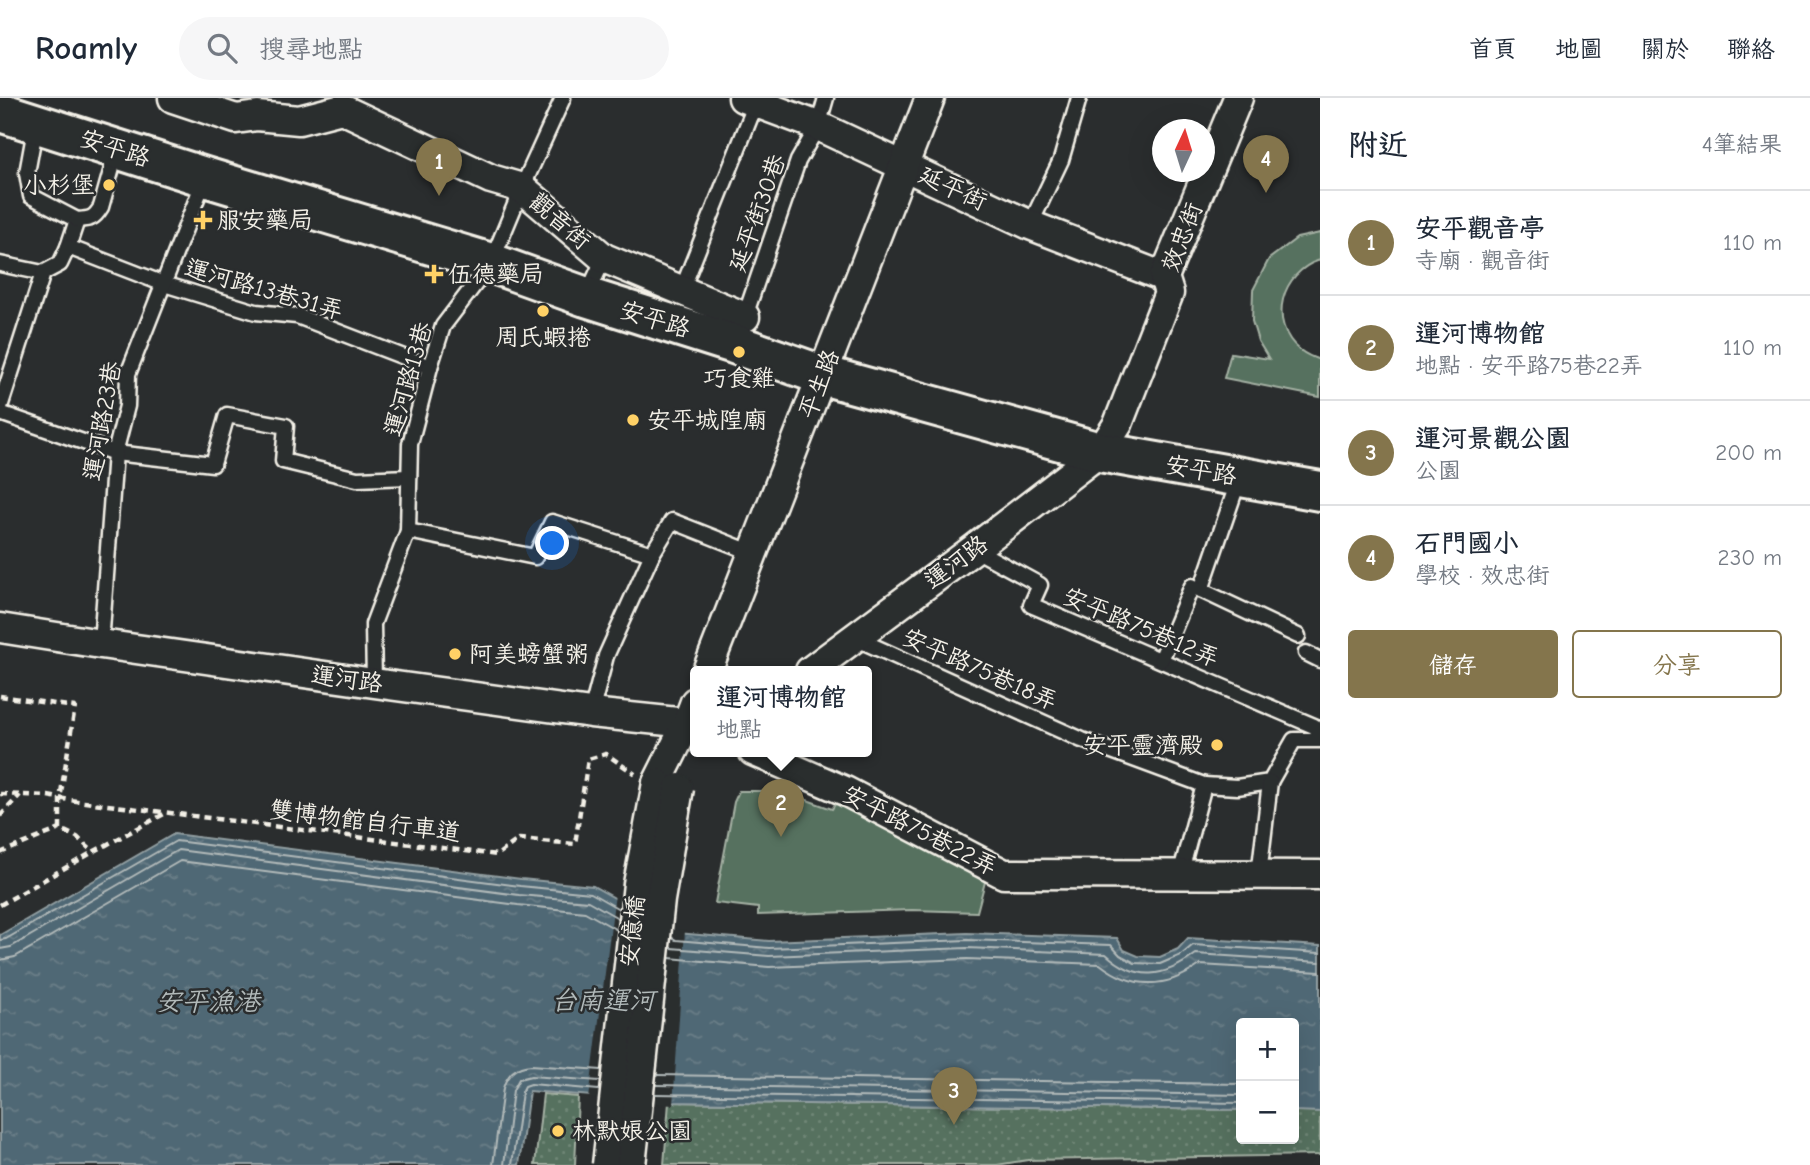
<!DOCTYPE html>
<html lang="zh-TW">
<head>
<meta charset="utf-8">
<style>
	:root { --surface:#fff; --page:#f6f6f7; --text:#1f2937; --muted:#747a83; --line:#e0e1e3; --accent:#84754c }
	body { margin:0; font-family:"Comic Neue","LXGW WenKai TC",sans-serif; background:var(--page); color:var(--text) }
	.controls { position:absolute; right:21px; bottom:21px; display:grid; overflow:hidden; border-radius:7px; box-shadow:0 7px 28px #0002 }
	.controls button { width:63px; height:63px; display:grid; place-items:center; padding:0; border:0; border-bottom:2px solid var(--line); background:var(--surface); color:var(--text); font:35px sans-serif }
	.compass { position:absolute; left:1152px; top:21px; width:63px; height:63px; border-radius:50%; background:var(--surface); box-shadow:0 7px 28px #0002; rotate:4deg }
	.you { position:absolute; left:553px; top:446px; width:24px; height:24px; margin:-18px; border:5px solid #fff; border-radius:50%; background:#1a73e8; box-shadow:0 0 0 10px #1a73e833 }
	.badge { display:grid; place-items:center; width:46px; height:46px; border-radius:50%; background:var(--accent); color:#fff; font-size:23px; font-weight:700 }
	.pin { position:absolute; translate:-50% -58px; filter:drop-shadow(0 2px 4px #0008) }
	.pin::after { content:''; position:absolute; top:37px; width:24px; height:21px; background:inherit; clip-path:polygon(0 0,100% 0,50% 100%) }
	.popup { position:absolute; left:690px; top:568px; width:182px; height:91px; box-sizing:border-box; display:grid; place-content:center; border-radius:7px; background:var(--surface); filter:drop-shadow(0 2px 5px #0005); font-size:23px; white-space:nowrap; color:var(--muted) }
	.popup b { font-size:26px; color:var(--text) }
	.popup::after { content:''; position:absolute; left:50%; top:100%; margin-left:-14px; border:14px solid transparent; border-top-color:var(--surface) }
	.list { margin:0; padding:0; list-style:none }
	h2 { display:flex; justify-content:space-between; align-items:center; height:91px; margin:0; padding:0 28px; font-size:30px }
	h2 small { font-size:23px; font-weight:400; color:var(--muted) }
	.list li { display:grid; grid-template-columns:46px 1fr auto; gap:21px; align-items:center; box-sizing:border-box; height:105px; padding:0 28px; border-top:2px solid var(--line) }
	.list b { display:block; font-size:26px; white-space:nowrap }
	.list p { margin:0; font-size:23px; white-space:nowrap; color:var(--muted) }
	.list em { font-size:23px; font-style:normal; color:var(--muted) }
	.actions { display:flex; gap:14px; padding:21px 28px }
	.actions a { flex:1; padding:16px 0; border:2px solid var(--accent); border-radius:7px; text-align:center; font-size:24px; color:var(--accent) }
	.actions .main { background:var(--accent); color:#fff }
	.icon { flex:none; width:38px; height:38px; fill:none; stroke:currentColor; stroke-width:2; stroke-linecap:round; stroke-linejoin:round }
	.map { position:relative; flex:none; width:1320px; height:1067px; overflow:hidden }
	header { display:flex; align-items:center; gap:42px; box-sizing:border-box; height:98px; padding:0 35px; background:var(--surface); border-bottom:2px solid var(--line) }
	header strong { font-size:33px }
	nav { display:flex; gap:38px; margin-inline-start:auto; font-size:24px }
	.search { width:490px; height:63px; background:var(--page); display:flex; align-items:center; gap:18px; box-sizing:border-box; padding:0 24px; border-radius:38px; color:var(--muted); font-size:26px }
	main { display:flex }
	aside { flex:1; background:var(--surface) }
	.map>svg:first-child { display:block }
	.grass { fill:#56715f; stroke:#a5b1a4; stroke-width:2 }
	.park { fill:url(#park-dots); stroke:#a5b1a4; stroke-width:2 }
	.water { fill:url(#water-ripples); stroke:#929fa2; stroke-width:2 }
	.pier { fill:#2a2d2e }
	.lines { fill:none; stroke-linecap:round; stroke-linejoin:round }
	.shore { stroke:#b2baba; stroke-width:2 }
	.lane-casing { stroke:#f4f1e8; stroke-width:19 }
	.street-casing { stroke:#f4f1e8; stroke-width:33 }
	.secondary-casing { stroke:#f4f1e8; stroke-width:44 }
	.path { stroke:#f4f1e8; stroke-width:4.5; stroke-dasharray:7 5; stroke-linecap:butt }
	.lane { stroke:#2a2d2e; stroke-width:14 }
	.street { stroke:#2a2d2e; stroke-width:28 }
	.secondary { stroke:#2a2d2e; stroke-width:38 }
	.street-bridge-casing { stroke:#f4f1e8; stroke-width:33; stroke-linecap:butt }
	.street-bridge { stroke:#2a2d2e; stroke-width:28 }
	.poi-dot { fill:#ffd166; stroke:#2a2d2e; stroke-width:2.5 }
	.labels { text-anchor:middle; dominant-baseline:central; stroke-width:5; stroke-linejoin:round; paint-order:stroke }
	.street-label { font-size:24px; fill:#f4f1e8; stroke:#2a2d2e }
	.poi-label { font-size:24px; fill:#f4f1e8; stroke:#2a2d2e; text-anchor:start }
	.water-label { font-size:26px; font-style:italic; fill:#b2baba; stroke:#2a2d2e }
</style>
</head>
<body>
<header>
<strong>Roamly</strong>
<div class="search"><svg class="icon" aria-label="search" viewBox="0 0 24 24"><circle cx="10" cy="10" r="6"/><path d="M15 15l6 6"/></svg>搜尋地點</div>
<nav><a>首頁</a><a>地圖</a><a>關於</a><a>聯絡</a></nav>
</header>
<main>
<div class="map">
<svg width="1320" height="1067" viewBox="0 0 1320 1067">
	<defs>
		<pattern id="park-dots" width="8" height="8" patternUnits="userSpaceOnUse" patternTransform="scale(1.75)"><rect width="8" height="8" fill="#56715f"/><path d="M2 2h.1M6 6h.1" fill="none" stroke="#6f8676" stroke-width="1.8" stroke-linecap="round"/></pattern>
		<pattern id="water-ripples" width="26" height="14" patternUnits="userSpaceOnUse" patternTransform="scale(1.75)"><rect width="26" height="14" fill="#506874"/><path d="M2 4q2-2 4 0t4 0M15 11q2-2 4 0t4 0" fill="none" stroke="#6a7e88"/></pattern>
	</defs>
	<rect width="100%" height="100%" fill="#2a2d2e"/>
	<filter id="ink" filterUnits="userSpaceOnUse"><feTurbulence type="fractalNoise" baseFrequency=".0143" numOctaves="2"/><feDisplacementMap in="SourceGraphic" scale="14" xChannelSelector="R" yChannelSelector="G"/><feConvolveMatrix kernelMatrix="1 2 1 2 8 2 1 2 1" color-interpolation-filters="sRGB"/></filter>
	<g filter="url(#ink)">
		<g class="grass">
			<path d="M1320 135V162C1281 174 1267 225 1300 252 1305 256 1314 260 1320 262V299L1224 280 1231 255 1269 261 1258 243 1252 223 1253 192 1269 161 1297 140Z"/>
			<polygon points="739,693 782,693 832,711 840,699 986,780 977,814 912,812 758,817 758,810 715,805 734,704"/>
		</g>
		<g class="park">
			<polygon points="543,996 578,999 575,1067 535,1067"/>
			<polygon points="669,1004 1241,1012 1241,1041 1294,1041 1294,1013 1320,1013 1320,1057 1028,1062 997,1067 664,1067"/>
		</g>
		<polygon class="water" points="174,736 521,781 593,788 677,835 769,843 967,835 1117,840 1124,852 1138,858 1160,859 1178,851 1188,840 1320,848 1320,1014 1294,1013 1294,925 1241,925 1241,1012 669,1004 529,993 519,1067 0,1067 0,837"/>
		<polygon class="pier" points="615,796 678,832 685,832 673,1007 589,1001"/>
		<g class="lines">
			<g class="shore">
				<polyline points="672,840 676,842 769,850 967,842 1111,847 1120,857 1135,865 1160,866 1181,857 1193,847 1320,855"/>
				<polyline points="0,842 6,841 176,743 520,788 591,795 619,811"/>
				<path d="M671 850 769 858 967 850 1106 856C1137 884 1164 880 1196 856L1320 864"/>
				<polyline points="0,851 11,849 178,752 519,797 588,803 618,820"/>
				<path d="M669 860 769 869 967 861 1100 866C1133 892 1166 891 1200 867L1320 874"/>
				<polyline points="0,862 15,859 180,763 518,807 585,814 617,832"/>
				<polyline points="657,977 1241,986"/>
				<polyline points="656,987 1241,997"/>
				<polyline points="655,996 1241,1005"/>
				<path d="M493 1067 503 990C507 976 516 968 531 967L602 972"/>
				<polyline points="504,1067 513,992 519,981 531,978 600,983"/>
				<polyline points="512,1067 522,994 525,988 531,986 599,992"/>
			</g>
			<defs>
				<g id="lane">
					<polyline points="36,26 27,75 31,98 77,122 68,149"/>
					<path d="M77 122C90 121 94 121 101 109L117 52"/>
					<polyline points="1030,127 1061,62 1079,0"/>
					<polyline points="0,166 43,175 0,309"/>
					<polyline points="43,175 60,166 68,149 164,186 256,214 297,218 430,269"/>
					<polyline points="681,194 756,5"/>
					<polyline points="587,197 604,160"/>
					<polyline points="744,221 798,63 818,28 826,0"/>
					<polyline points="0,315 115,355 213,366 227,317 286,328 283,363 357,381 409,379"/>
					<polyline points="408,433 535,459 552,424 652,456"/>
					<polyline points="974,451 1040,487 1031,507 1314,628 1320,634"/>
					<polyline points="1201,492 1239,381"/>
					<polyline points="855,540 1082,642 1204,687"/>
					<polyline points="101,546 115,355 127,308 128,276 205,80"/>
					<polyline points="1306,555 1320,562"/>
					<polyline points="1161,562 1192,488 1298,538"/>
					<polyline points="374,585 373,526 408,433 410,346 430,269 443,228 491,165 522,90 563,0"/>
					<polyline points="591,615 606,558 652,456 672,423 753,455"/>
					<polyline points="1180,777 1204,687 1237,689 1270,684 1294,642 1320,642"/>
					<polyline points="1259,777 1270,684"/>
				</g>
				<g id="street">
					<polyline points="173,0 236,21 257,18 299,22 342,11 491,81 522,90 604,160 745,219"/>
					<polyline points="743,0 818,28 1030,127 1164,179"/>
					<polyline points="0,530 101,546 374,585 591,615 687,625 695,624"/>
					<polyline points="707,573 930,0"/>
					<polyline points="810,573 974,451 1100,354 1118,326 1169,195 1164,179 1238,0"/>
					<polyline points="753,653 845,693 1004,776 1320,777"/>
					<polyline points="657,685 687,625 695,604"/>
				</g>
				<polyline id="secondary" points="0,14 205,79 491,165 586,199 734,246 822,277 1100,354 1320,393"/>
			</defs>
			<use href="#lane" class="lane-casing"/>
			<use href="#street" class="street-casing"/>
			<use href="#secondary" class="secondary-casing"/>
			<g class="path">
				<polyline points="0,598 75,609 60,701 60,731 77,739 93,754"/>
				<polyline points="0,696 48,698 69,702 497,757 519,741 575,746 588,661 606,656 635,676"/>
				<polyline points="0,718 20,697"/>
				<polyline points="0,755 60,731"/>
				<polyline points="0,807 93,754 166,715"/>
			</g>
			<use href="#lane" class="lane"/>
			<use href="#street" class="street"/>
			<use href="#secondary" class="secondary"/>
			<defs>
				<g id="street-bridge">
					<polyline points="607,1067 638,786 657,685"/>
					<polyline points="631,1067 660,802 679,690"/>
				</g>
			</defs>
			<use href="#street-bridge" class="street-bridge-casing"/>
			<use href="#street-bridge" class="street-bridge"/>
		</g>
	</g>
	<g class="poi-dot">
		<circle cx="109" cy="87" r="7"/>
		<path d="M199.5 111.5h7v7h7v7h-7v7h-7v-7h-7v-7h7z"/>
		<path d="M430.5 165.5h7v7h7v7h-7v7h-7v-7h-7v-7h7z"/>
		<circle cx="543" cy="213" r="7"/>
		<circle cx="739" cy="254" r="7"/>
		<circle cx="633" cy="322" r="7"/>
		<circle cx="455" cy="556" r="7"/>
		<circle cx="1217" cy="647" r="7"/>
		<circle cx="558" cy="1033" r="7"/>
	</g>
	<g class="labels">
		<g class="street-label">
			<text transform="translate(115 50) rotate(18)">安平路</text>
			<text transform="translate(953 90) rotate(25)">延平街</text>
			<text transform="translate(757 115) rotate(-70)">延平街30巷</text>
			<text transform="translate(560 123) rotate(41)">觀音街</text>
			<text transform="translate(1182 139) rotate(-69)">效忠街</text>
			<text transform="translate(264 191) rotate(16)">運河路13巷31弄</text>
			<text transform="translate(655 221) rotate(17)">安平路</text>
			<text transform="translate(408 281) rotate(-74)">運河路13巷</text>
			<text transform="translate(819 286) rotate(-69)">平生路</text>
			<text transform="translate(102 323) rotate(-80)">運河路23巷</text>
			<text transform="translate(1201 372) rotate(10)">安平路</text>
			<text transform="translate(956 464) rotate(-37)">運河路</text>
			<text transform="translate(1141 529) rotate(23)">安平路75巷12弄</text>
			<text transform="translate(980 571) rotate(24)">安平路75巷18弄</text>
			<text transform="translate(347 581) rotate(8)">運河路</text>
			<text transform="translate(365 723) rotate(7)">雙博物館自行車道</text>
			<text transform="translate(920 732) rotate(27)">安平路75巷22弄</text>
			<text transform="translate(632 833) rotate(-84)">安億橋</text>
		</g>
		<g class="poi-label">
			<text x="95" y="87" text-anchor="end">小杉堡</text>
			<text x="217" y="122">服安藥局</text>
			<text x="448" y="176">伍德藥局</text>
			<text x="543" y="239" text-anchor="middle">周氏蝦捲</text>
			<text x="739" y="280" text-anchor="middle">巧食雞</text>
			<text x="647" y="322">安平城隍廟</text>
			<text x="469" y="556">阿美螃蟹粥</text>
			<text x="1203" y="647" text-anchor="end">安平靈濟殿</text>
			<text x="572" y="1033">林默娘公園</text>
		</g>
		<g class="water-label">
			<text x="603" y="903">台南運河</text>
			<text x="208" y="904">安平漁港</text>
		</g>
	</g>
</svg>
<div class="controls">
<button>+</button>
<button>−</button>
</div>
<svg class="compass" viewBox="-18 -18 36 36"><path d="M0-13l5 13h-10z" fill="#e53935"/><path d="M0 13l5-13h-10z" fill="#747a83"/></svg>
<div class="you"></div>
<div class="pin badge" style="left:439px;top:98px">1</div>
<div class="pin badge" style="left:781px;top:739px">2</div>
<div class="popup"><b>運河博物館</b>地點</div>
<div class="pin badge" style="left:954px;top:1027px">3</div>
<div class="pin badge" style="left:1266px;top:95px">4</div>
</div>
<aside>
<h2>附近<small>4筆結果</small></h2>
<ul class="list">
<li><span class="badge">1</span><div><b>安平觀音亭</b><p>寺廟 · 觀音街</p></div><em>110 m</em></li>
<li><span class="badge">2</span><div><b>運河博物館</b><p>地點 · 安平路75巷22弄</p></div><em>110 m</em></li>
<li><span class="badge">3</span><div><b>運河景觀公園</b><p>公園</p></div><em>200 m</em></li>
<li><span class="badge">4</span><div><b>石門國小</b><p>學校 · 效忠街</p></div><em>230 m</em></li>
</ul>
<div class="actions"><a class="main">儲存</a><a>分享</a></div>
</aside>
</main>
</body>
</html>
